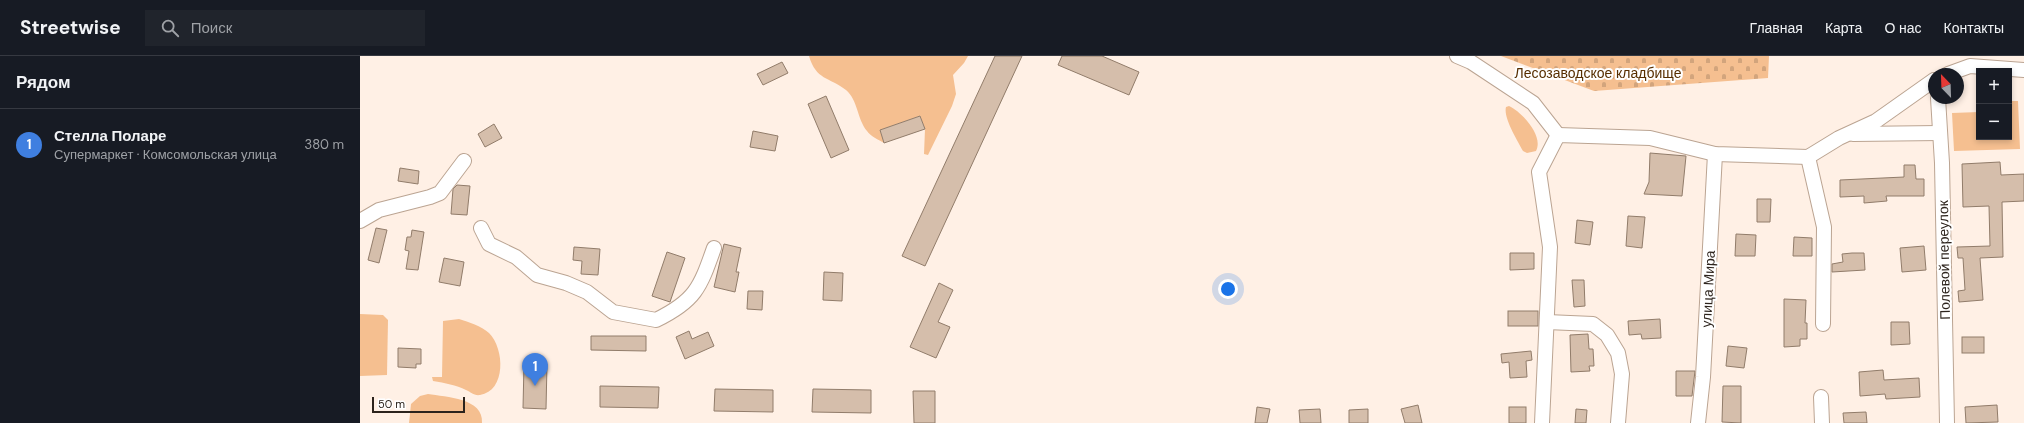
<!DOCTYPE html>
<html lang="ru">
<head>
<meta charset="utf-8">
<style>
	:root { --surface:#171b24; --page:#20242c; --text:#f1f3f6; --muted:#9ea1a6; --line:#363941; --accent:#2563eb }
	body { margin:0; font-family:"DM Sans",sans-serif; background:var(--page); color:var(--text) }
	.controls { position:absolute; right:12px; top:12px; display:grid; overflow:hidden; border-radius:0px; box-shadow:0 2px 6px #0003 }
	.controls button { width:36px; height:36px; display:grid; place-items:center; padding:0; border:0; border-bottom:1px solid var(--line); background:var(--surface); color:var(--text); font:20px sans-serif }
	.compass { position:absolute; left:1568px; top:12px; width:36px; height:36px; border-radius:50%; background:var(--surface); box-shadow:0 2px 6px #0003; rotate:337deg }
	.scale { position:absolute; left:12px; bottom:10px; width:93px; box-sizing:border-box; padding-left:4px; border:2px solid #2c231c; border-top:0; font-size:11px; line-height:14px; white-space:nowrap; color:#2c231c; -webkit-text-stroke:3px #fff; paint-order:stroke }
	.you { position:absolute; left:868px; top:233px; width:14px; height:14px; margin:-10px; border:3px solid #fff; border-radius:50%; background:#1a73e8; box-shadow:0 0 0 6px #1a73e833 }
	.badge { display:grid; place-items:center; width:26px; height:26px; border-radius:50%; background:var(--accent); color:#fff; font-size:13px; font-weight:700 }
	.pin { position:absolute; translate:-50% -33px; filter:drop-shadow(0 1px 2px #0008) }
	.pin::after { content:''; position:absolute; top:21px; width:14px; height:12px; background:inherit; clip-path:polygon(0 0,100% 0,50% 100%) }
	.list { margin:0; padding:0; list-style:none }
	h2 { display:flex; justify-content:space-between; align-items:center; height:52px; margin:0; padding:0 16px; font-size:17px }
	h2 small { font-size:13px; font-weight:400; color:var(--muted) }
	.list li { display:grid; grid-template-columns:26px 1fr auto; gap:12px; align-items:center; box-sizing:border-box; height:72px; padding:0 16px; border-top:1px solid var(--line) }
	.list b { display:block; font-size:15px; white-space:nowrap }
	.list p { margin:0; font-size:13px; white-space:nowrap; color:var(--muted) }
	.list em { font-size:13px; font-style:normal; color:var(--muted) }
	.icon { flex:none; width:22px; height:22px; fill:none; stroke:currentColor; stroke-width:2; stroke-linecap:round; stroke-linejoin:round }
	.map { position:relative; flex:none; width:1664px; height:367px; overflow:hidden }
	header { display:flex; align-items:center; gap:24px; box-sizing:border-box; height:56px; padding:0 20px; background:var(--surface); border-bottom:1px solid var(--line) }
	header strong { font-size:19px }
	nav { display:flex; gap:22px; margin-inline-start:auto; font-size:14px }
	.search { width:280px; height:36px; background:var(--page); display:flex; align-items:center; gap:10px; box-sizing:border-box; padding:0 14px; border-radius:0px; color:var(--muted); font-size:15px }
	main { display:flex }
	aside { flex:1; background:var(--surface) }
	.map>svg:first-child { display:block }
	.green { fill:#f5bf90 }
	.cemetery { fill:url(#cemetery-stones) }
	.building { fill:#d5beab; stroke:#917c6a }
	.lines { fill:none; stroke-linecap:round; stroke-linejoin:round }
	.minor-casing { stroke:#bba492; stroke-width:16 }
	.minor { stroke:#fff; stroke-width:14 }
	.labels { text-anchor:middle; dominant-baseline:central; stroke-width:4; stroke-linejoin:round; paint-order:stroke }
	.park-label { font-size:14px; fill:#572e00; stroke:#fff }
	.street-label { font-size:14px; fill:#2c231c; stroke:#fff }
</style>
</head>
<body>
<header>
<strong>Streetwise</strong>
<div class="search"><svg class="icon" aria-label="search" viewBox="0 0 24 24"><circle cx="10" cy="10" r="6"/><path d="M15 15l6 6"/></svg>Поиск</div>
<nav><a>Главная</a><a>Карта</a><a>О нас</a><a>Контакты</a></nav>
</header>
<main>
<aside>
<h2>Рядом<small></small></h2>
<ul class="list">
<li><span class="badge" style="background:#3f7fe0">1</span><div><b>Стелла Поларе</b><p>Супермаркет · Комсомольская улица</p></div><em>380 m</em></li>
</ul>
</aside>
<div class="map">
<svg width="1664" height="367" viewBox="0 0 1664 367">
	<defs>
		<pattern id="cemetery-stones" width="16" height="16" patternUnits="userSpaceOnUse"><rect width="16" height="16" fill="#f5bf90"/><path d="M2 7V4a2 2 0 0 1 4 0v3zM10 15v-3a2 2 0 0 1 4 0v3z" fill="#d2a47c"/></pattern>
	</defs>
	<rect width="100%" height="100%" fill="#fff0e5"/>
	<g class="green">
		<path d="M449 0H608L604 7 593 19 596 38 592 50 568 99 564 98 565 73 560 60 520 74 524 87C519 84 510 80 507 75 497 63 498 44 486 34 469 21 456 24 449 0Z"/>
		<polygon points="1649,45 1658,45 1660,93 1594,95 1592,57 1619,56 1619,81 1649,81"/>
		<path d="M1149 50C1162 56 1184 80 1176 95L1167 97 1163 95C1158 85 1143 62 1146 51Z"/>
		<polygon points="0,258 23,259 28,264 27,319 0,320"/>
		<path d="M99 263C109 266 121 270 129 277 145 293 146 335 120 339 114 340 111 336 106 334 96 329 85 327 73 325L72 321H82L83 265Z"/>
		<path d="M68 338C86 341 124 342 122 367H49L51 348 60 340Z"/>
	</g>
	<polygon class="cemetery" points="1141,0 1409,0 1408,22 1234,35"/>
	<g class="building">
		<polygon points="635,0 662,0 565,210 542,200"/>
		<polygon points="702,0 742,0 779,16 769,39 698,9"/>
		<polygon points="422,6 428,17 403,29 397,18"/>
		<polygon points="466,40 489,94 471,102 448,48"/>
		<polygon points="560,60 565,73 524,87 520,74"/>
		<polygon points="134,68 142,82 125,91 118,78"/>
		<polygon points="393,75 418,80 415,95 390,91"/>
		<polygon points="1290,97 1326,100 1322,140 1284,138 1289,126"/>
		<polygon points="1640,106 1641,119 1664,118 1664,145 1642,146 1643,201 1620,202 1623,244 1599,246 1598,235 1605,234 1603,202 1598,202 1597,191 1630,190 1629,150 1603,151 1602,108"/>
		<polygon points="1544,109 1555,109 1556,123 1564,123 1564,140 1526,140 1527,145 1504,147 1504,140 1480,141 1480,124 1544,121"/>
		<polygon points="40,112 59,115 58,128 38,125"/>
		<polygon points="97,129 110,130 107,159 91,158 93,133"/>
		<polygon points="1397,143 1411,143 1410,166 1397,166"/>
		<polygon points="1268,160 1285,161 1282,192 1266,190"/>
		<polygon points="1217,164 1233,166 1230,189 1215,187"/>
		<polygon points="16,172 27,174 19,207 8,204"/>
		<polygon points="52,174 64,176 58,214 46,213 49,195 45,194 47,181 51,181"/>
		<polygon points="1376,178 1396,179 1395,200 1375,200"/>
		<polygon points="1434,181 1452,182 1452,200 1433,200"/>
		<polygon points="364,188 381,192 376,216 379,216 375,236 354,231"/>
		<polygon points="1564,190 1566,214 1542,216 1540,192"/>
		<polygon points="214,191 240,193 238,219 221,218 222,205 213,204"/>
		<polygon points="307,196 325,202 310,246 292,240"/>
		<polygon points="1150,197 1174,197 1174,213 1150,214"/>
		<polygon points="1492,197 1504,197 1505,214 1472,216 1472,208 1483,206 1482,198"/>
		<polygon points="84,202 104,206 100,230 79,226"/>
		<polygon points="464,216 483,217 482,245 463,244"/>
		<polygon points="1212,224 1224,224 1225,250 1214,251"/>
		<polygon points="579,227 593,234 578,266 590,271 576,302 550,291"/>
		<polygon points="388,235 403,235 402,254 387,253"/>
		<polygon points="1424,243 1446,244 1445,267 1447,267 1447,283 1440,283 1440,290 1424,291"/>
		<rect x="1148" y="255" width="30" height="15"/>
		<polygon points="1300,263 1301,282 1282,283 1281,278 1269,279 1268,265"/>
		<polygon points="1531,266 1549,266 1550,288 1531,289"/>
		<polygon points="329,275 332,283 348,276 354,290 325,303 316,281"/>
		<polygon points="1228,278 1229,293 1233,293 1234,310 1229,310 1230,315 1211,316 1210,279"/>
		<polygon points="231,280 286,280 286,295 231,294"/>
		<rect x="1602" y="281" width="22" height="16"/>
		<polygon points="1368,290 1387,292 1384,312 1366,310"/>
		<polygon points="38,292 61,293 61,308 56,308 56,312 38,311"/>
		<polygon points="1171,295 1172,304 1166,305 1167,321 1150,322 1149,306 1142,307 1141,298"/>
		<polygon points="164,308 187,308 186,353 163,352"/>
		<polygon points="1523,314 1524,324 1559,322 1560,341 1526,343 1525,338 1500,340 1499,316"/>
		<polygon points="1316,315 1335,315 1332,340 1316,340"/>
		<polygon points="240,330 299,331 298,352 240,351"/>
		<polygon points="1363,330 1381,330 1381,367 1362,366"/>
		<polygon points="355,333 413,334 413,356 354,355"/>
		<polygon points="453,333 511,334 511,357 452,356"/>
		<polygon points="553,335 575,335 575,367 554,367"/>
		<polygon points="1058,349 1062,367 1045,367 1041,353"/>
		<polygon points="1637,349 1638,366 1606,367 1605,351"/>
		<polygon points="897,351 910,353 907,367 895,367"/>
		<rect x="1149" y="351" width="17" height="16"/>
		<polygon points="960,353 961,367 940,367 939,354"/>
		<polygon points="1008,353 1008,367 989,367 989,354"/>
		<polygon points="1216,353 1227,354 1226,367 1215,367"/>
		<polygon points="1506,356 1507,367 1484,367 1483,357"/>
	</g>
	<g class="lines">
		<defs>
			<g id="minor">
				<polyline points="1097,0 1111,6 1173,47 1198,79"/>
				<polyline points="1588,18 1610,10 1664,14"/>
				<polyline points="1578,42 1582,107 1587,367"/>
				<polyline points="1493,78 1580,77"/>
				<polyline points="1448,101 1464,171 1463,268"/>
				<polyline points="0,165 19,154 70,141 80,137 104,105"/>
				<path d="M121 172 129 188 156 201 177 219 206 227 227 236 253 256 296 264C335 245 340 232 354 192"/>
				<polyline points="1187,266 1233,268 1247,279 1258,297 1262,318 1258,367"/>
				<polyline points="1461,341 1462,367"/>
				<polyline points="1182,367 1190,191 1179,116 1198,79 1290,82 1355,98 1448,101 1479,82 1516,65 1574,24"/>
				<polyline points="1338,367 1343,321 1355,98"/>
			</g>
		</defs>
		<use href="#minor" class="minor-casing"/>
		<use href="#minor" class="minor"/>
	</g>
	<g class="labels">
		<g class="park-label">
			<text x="1238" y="17">Лесозаводское кладбище</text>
		</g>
		<g class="street-label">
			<text transform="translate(1584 204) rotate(-91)">Полевой переулок</text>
			<text transform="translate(1348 233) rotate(-87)">улица Мира</text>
		</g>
	</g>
</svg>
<div class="controls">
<button>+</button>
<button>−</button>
</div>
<svg class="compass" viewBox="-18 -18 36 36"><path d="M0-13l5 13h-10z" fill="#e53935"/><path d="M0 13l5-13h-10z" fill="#9ea1a6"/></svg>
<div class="scale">50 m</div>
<div class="you"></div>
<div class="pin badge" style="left:175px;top:330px;background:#3f7fe0">1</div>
</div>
</main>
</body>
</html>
